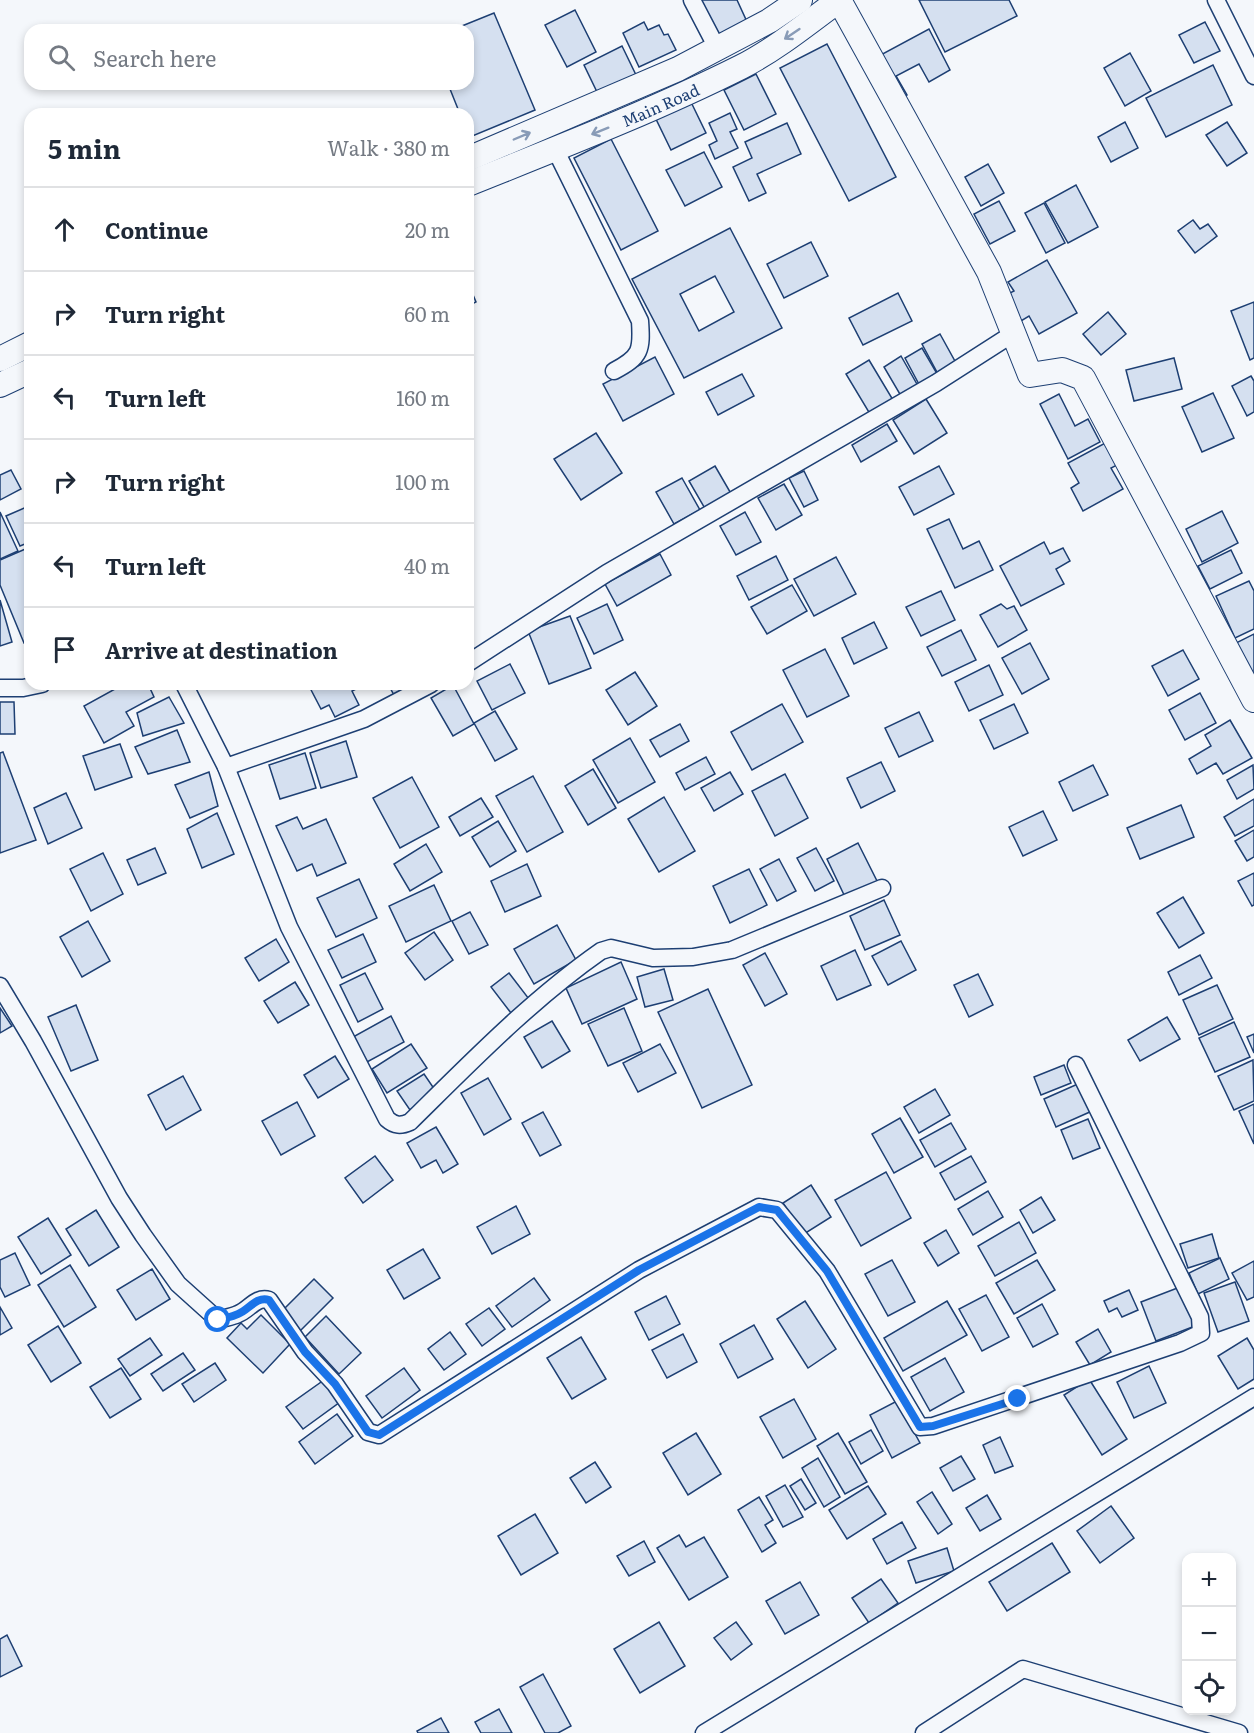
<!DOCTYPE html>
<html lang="en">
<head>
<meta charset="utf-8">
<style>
	:root { --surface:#fff; --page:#f2f2f3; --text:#1f2937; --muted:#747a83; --line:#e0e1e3 }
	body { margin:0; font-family:Literata,serif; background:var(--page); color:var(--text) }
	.controls { position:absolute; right:18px; bottom:18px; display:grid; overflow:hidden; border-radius:12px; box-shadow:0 3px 9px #0003 }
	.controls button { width:54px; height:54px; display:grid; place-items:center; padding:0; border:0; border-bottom:2px solid var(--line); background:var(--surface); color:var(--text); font:30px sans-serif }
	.stop { position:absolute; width:18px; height:18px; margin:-14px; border:4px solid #1a73e8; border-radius:50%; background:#fff }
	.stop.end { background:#1a73e8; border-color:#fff; box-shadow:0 2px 6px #0008 }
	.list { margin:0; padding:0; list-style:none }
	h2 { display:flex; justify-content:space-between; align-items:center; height:78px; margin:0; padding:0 24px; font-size:26px }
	h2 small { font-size:20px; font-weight:400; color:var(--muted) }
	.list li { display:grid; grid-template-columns:39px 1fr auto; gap:18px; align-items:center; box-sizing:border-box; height:84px; padding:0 24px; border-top:2px solid var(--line) }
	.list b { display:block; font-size:22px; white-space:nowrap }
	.list em { font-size:20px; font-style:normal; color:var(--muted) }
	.icon { flex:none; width:33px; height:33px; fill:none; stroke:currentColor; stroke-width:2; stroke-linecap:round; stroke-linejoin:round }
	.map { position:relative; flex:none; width:1254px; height:1733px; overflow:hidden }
	.search { position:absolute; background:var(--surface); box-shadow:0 3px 9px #0003; left:24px; top:24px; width:450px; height:66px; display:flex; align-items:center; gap:15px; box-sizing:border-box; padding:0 21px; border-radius:18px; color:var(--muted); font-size:22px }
	.panel { position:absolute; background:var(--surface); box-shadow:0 3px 9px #0003; left:24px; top:108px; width:450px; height:582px; border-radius:18px }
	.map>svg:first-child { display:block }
	.building { fill:#d5e0f0; stroke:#1d3f73; stroke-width:1.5; fill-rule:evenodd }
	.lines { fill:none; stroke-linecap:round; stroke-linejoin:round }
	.street-casing { stroke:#1d3f73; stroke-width:19 }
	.secondary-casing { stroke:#1d3f73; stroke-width:26 }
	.street { stroke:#f4f7fb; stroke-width:16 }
	.secondary { stroke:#f4f7fb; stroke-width:24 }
	.oneway { stroke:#889bb7 }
	.route { stroke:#1a73e8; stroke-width:8 }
	.labels { text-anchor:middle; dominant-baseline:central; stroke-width:4.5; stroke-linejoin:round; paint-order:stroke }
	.street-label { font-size:16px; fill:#1d3f73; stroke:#f4f7fb }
</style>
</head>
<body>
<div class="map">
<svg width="1254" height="1733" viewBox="0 0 1254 1733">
	<rect width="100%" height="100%" fill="#f4f7fb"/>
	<g class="building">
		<polygon points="701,0 737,0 748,24 719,38"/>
		<polygon points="919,0 1009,0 1017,16 945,52"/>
		<polygon points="575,10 596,52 567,67 545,25"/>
		<polygon points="494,13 535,110 470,137 468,114 460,114 448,84 468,84 468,30 452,30"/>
		<polygon points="644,22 648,30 659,25 664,35 668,34 676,50 639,67 623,33"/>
		<polygon points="1205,22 1220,51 1194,63 1179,35"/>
		<polygon points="929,29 950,70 929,82 919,64 896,76 907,95 897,100 875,58"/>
		<polygon points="827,44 896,177 849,201 780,68"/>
		<polygon points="622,46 636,75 598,94 584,65"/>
		<polygon points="1130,53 1151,91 1125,106 1104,68"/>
		<polygon points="1213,65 1232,105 1166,137 1146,98"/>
		<polygon points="756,74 776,114 744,130 724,90"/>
		<polygon points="689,98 706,133 671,150 654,115"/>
		<polygon points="730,113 737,129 730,132 738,148 715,159 709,145 717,141 709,123"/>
		<polygon points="1125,122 1138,148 1111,162 1098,137"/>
		<polygon points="1227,122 1247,153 1227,166 1206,135"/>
		<polygon points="787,123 801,154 757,174 766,193 749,201 733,167 752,158 745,142"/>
		<polygon points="611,139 658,231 621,250 574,158"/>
		<polygon points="704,152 722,187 685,206 666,170"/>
		<polygon points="988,164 1004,193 981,206 965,177"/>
		<polygon points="1076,185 1098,227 1068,243 1045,202"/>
		<polygon points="999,201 1015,231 990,244 974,214"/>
		<polygon points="1044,203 1065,243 1046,253 1025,213"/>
		<polygon points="1193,220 1200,229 1208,224 1217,236 1195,253 1178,231"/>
		<path d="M730 228 782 328 684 378 632 279ZM715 276 734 312 699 331 680 294Z"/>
		<polygon points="811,242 828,276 784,298 767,264"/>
		<polygon points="1047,260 1077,313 1039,334 1029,316 1021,321 1006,295 1014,291 1008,282"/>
		<polygon points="468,283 476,302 468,306"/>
		<polygon points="898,293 912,321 863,345 849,318"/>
		<polygon points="1254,302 1254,358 1250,360 1231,311"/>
		<polygon points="1108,312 1126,334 1101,355 1083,334"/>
		<polygon points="940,334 956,363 938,374 922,344"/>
		<polygon points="922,348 939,377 921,388 905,358"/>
		<polygon points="901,356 918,386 901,396 884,367"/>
		<polygon points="655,357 674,394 623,421 603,384"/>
		<polygon points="1174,358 1182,389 1134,401 1126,370"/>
		<polygon points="869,360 893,400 870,414 846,374"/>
		<polygon points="742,374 754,396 718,415 706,392"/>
		<polygon points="1251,376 1254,381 1254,412 1247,416 1232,386"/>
		<polygon points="1213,393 1234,438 1202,452 1182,407"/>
		<polygon points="1059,394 1075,426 1088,419 1100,442 1068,459 1040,404"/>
		<polygon points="926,399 947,433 914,454 893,420"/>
		<polygon points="887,424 897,441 861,462 852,445"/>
		<polygon points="596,433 622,473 581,500 554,459"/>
		<polygon points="1109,441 1121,463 1111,468 1123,489 1083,511 1071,488 1079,483 1068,463"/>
		<polygon points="715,466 733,497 707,512 689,481"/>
		<polygon points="939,466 954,494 914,515 899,487"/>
		<polygon points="11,470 21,489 0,500 0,475"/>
		<polygon points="804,471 818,500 804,507 789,478"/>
		<polygon points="682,478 700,510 674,524 656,492"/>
		<polygon points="784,484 802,515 776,530 758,498"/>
		<polygon points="29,506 30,542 20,546 6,516"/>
		<polygon points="1222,511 1238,543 1202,562 1186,529"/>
		<polygon points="0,512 18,551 0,559"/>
		<polygon points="745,512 761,542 736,555 720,526"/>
		<polygon points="949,519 963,549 979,541 993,570 955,588 927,529"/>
		<polygon points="1044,542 1050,554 1063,548 1070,561 1056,569 1064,584 1021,606 1000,566"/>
		<polygon points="30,547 30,640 24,643 0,585 0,560"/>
		<polygon points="1231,550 1242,573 1210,589 1198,566"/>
		<polygon points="660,554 671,575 617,606 605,584"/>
		<polygon points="776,556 788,580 749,600 737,576"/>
		<polygon points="836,557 856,594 814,616 794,579"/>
		<polygon points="1249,581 1254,591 1254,629 1235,638 1216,596"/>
		<polygon points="792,585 807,611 767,634 751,607"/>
		<polygon points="941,591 955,620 921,636 906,607"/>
		<polygon points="0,600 12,642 0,646"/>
		<polygon points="607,604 623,640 594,654 577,618"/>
		<polygon points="1001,604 1007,609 1014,606 1027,630 998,647 980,615"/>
		<polygon points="570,616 591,668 549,684 528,631"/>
		<polygon points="874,622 887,648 854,664 842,638"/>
		<polygon points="961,630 976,660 942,676 927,647"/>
		<polygon points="1254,634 1254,677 1236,643"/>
		<polygon points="1030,643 1049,679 1022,694 1002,658"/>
		<polygon points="825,649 849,696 807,717 783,670"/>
		<polygon points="1183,650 1199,679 1168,696 1152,666"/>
		<polygon points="510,664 525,693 492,710 477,681"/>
		<polygon points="989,665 1003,695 969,711 955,682"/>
		<polygon points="635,672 657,706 628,725 606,690"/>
		<polygon points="124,684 148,684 154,697 126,712 134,726 104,743 84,706"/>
		<polygon points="308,684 364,684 364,685 352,691 359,705 335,717 329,705 321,709"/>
		<polygon points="388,684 417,684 394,695"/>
		<polygon points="453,685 474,724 453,736 431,698"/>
		<polygon points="1200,693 1216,723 1185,740 1169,710"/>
		<polygon points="169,697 184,723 143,736 137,713"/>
		<polygon points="0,702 14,702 15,734 0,734"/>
		<polygon points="782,704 803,742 752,770 731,732"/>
		<polygon points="1014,704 1028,733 994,749 980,720"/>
		<polygon points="495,711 517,749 495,761 474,723"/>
		<polygon points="919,712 933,741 899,757 885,728"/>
		<polygon points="1230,720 1252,758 1223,774 1216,763 1197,774 1189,759 1211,746 1205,735"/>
		<polygon points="680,724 689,741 660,757 650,740"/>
		<polygon points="177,730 190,762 148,774 135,747"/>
		<polygon points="630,738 655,782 618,803 593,760"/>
		<polygon points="346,741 357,777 321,788 310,753"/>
		<polygon points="120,744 132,777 95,790 83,756"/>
		<polygon points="3,752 36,840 0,853 0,753"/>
		<polygon points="305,753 316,788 280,799 269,765"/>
		<polygon points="706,757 715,774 685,790 676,773"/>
		<polygon points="881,762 895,791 861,808 847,778"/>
		<polygon points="1093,765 1108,795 1073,811 1059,782"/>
		<polygon points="1253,765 1254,789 1237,799 1227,780"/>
		<polygon points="593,769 616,808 588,825 565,786"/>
		<polygon points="209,772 218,806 190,818 175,785"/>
		<polygon points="730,772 743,794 714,811 701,788"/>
		<polygon points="785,774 808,818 775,836 752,791"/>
		<polygon points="533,776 563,832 527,852 496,796"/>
		<polygon points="412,777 439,827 400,848 373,798"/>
		<polygon points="66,793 82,828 48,844 34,808"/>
		<polygon points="664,797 695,851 659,872 628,819"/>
		<polygon points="481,798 493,817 460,836 449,817"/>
		<polygon points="1254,799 1254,826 1235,836 1224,817"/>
		<polygon points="1181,805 1194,837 1140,859 1127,828"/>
		<polygon points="1043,811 1057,840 1023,856 1009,827"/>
		<polygon points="217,813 234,854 202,868 187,829"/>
		<polygon points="297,817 303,829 326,819 346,863 317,876 312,864 297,871 276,826"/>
		<polygon points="498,821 516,851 490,867 472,837"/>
		<polygon points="1254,830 1254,857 1247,861 1235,841"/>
		<polygon points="858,843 878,883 846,899 827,859"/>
		<polygon points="426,844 442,872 410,891 394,864"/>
		<polygon points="155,848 166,873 138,885 127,860"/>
		<polygon points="816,848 834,881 815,891 797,858"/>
		<polygon points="103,853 123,894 91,911 70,869"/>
		<polygon points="779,859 796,891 777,901 760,869"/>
		<polygon points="527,864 541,896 505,912 491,881"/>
		<polygon points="749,869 767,905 730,923 713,886"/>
		<polygon points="1254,873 1254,905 1252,906 1238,881"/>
		<polygon points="359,879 377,918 336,937 317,898"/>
		<polygon points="434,885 451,921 406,942 389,906"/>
		<polygon points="1183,897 1204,933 1179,948 1157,913"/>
		<polygon points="884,900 900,935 865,950 850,916"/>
		<polygon points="470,912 488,945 469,954 452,921"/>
		<polygon points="88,921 110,961 82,977 60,937"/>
		<polygon points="557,925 576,960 534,984 514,949"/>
		<polygon points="434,932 453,960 425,980 405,953"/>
		<polygon points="363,934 376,962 342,978 328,950"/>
		<polygon points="276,939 289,962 259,981 245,958"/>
		<polygon points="901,941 916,970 888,985 872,956"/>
		<polygon points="855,950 871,985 837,1000 821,966"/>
		<polygon points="765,953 787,994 765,1006 743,965"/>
		<polygon points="1200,955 1212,978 1179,995 1168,972"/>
		<polygon points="621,962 637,999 582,1024 566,988"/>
		<polygon points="664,969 673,1000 645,1007 637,977"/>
		<polygon points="365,973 383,1009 358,1022 340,985"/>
		<polygon points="509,973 529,999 511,1013 491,987"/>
		<polygon points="978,974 993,1005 969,1017 954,985"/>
		<polygon points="295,982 309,1005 278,1023 264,1001"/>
		<polygon points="1217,985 1233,1019 1199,1035 1183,1000"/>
		<polygon points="708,989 752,1085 702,1108 658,1012"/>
		<polygon points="76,1005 98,1060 71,1071 48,1017"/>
		<polygon points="0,1008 12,1026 0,1033"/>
		<polygon points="624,1008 642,1051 608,1066 588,1024"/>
		<polygon points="391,1016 404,1042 367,1062 353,1037"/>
		<polygon points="1167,1017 1180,1039 1140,1061 1128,1040"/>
		<polygon points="552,1021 570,1051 542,1068 524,1037"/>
		<polygon points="1234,1022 1250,1057 1215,1072 1199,1038"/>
		<polygon points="1254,1034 1254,1053 1247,1037"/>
		<polygon points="411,1044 427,1068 387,1093 372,1069"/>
		<polygon points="660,1044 676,1073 638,1092 623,1063"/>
		<polygon points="335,1056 349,1079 318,1098 304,1075"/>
		<polygon points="1253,1060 1254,1101 1234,1110 1218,1076"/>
		<polygon points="1064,1065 1071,1083 1041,1095 1034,1077"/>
		<polygon points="424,1074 437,1093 410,1110 397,1091"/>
		<polygon points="183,1076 201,1110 166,1130 148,1095"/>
		<polygon points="488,1078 511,1119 484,1135 461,1093"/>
		<polygon points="1080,1083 1092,1111 1056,1127 1044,1099"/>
		<polygon points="935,1089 950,1115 919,1133 904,1107"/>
		<polygon points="297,1102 315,1136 281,1155 262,1121"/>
		<polygon points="1254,1104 1254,1144 1239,1111"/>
		<polygon points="543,1112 561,1145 540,1156 522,1123"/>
		<polygon points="900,1118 923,1157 894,1173 872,1134"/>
		<polygon points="1088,1119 1100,1148 1073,1159 1061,1130"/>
		<polygon points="951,1123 966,1149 935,1167 920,1140"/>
		<polygon points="436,1127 458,1164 443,1173 436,1160 421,1168 407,1143"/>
		<polygon points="375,1156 393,1180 363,1203 345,1178"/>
		<polygon points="971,1156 986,1182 955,1200 940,1173"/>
		<polygon points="886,1172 911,1218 861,1246 835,1200"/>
		<polygon points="811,1185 831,1217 804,1234 783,1203"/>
		<polygon points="988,1191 1003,1217 973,1235 958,1209"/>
		<polygon points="1041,1197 1055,1220 1033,1233 1020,1210"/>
		<polygon points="516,1206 530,1234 492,1254 477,1227"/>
		<polygon points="96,1210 119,1247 89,1266 66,1229"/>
		<polygon points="48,1218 71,1255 41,1274 18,1237"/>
		<polygon points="1019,1222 1036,1253 995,1276 978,1246"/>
		<polygon points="946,1230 959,1253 938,1266 924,1243"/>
		<polygon points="1212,1234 1219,1258 1188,1268 1180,1244"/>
		<polygon points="423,1249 440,1278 404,1299 387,1270"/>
		<polygon points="15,1253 30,1285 5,1297 0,1287 0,1260"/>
		<polygon points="1220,1258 1229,1279 1198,1294 1189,1273"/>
		<polygon points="892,1260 915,1302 888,1316 865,1274"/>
		<polygon points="1037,1260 1055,1290 1014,1314 996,1283"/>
		<polygon points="1254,1261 1254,1297 1247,1300 1232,1273"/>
		<polygon points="70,1265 96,1307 64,1327 38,1285"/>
		<polygon points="152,1269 170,1299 136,1320 117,1290"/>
		<polygon points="534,1278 550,1300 512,1327 496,1306"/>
		<polygon points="314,1279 333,1298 300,1331 281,1312"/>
		<polygon points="1235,1282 1249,1321 1218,1332 1204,1293"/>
		<polygon points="1180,1287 1195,1326 1156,1341 1141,1302"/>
		<polygon points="1129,1290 1138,1310 1122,1317 1117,1308 1109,1312 1104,1301"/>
		<polygon points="986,1295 1009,1337 982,1351 959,1309"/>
		<polygon points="666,1296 680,1324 649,1340 635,1312"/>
		<polygon points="805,1301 836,1349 808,1368 777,1319"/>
		<polygon points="947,1301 967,1335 903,1371 884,1338"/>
		<polygon points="1042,1304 1058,1334 1033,1347 1017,1318"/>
		<polygon points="0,1307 12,1328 0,1335"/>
		<polygon points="489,1308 505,1329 482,1346 466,1324"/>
		<polygon points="261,1315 290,1344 263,1373 227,1338 241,1323 247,1329"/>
		<polygon points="326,1316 361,1353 339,1374 305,1337"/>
		<polygon points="754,1325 773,1359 738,1378 720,1344"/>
		<polygon points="58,1326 81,1363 51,1382 28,1345"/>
		<polygon points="1098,1329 1111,1352 1090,1365 1076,1342"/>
		<polygon points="450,1332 466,1354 444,1370 428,1349"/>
		<polygon points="683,1334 697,1362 667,1378 652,1350"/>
		<polygon points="581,1337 606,1379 572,1399 547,1358"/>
		<polygon points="150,1338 162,1355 130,1376 118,1359"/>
		<polygon points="1247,1338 1254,1350 1254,1379 1238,1389 1218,1356"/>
		<polygon points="183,1353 195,1370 163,1391 151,1374"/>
		<polygon points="945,1358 964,1392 930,1411 911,1377"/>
		<polygon points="215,1363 226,1380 194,1402 182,1384"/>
		<polygon points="1149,1366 1166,1403 1134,1418 1117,1382"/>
		<polygon points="121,1368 141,1399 110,1418 90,1387"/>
		<polygon points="404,1368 420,1390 382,1418 366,1396"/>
		<polygon points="1089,1379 1127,1439 1102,1455 1064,1395"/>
		<polygon points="324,1380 340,1402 303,1429 286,1407"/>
		<polygon points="794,1399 816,1439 783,1458 760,1417"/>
		<polygon points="897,1401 920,1443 892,1458 870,1415"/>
		<polygon points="337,1414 353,1436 315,1464 299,1442"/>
		<polygon points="871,1430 883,1451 861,1464 849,1442"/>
		<polygon points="696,1433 721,1474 688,1495 663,1453"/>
		<polygon points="838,1433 867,1482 845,1494 817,1446"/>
		<polygon points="1000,1437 1013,1466 995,1473 983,1445"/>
		<polygon points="961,1456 975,1479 953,1491 940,1468"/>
		<polygon points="818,1458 840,1497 824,1507 802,1468"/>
		<polygon points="595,1462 611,1487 586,1503 570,1478"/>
		<polygon points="801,1479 816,1503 805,1510 790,1486"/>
		<polygon points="785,1485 803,1517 783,1527 766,1496"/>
		<polygon points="868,1486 886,1514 847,1539 829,1510"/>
		<polygon points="932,1492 952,1524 938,1534 917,1502"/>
		<polygon points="987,1495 1001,1519 980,1531 966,1508"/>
		<polygon points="759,1497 773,1520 765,1525 776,1543 762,1552 738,1510"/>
		<polygon points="1111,1506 1134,1538 1100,1563 1077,1531"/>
		<polygon points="535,1514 558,1553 521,1575 498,1536"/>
		<polygon points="902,1522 916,1548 887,1564 873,1539"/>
		<polygon points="679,1535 686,1547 704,1537 728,1577 689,1600 657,1548"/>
		<polygon points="644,1541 655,1562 629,1576 617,1556"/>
		<polygon points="1052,1543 1070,1572 1007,1611 989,1582"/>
		<polygon points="947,1548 954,1571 916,1583 908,1561"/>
		<polygon points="881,1579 898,1603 869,1623 852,1598"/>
		<polygon points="800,1582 819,1615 785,1634 766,1601"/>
		<polygon points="659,1622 685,1666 640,1693 614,1649"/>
		<polygon points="736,1622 752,1644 731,1660 714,1638"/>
		<polygon points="7,1635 22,1666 0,1677 0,1639"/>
		<polygon points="543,1674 571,1726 558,1733 545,1733 520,1687"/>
		<polygon points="499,1709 512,1733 481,1733 475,1722"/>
		<polygon points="441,1718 449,1733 418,1733 417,1731"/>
	</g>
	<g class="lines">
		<defs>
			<g id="street">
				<polyline points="692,0 717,48"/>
				<polyline points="1216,0 1254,76"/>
				<path d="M555 149 640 321C642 350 641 357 614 371"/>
				<polyline points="468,663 607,573 936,383 1014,333"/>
				<path d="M184 684 226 767 289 927 387 1119C395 1126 401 1126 410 1122 471 1062 531 1000 601 951L611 948 653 958 693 957 732 950 882 888"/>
				<polyline points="0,688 23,688 42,684"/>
				<polyline points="226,767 364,719 431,684"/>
				<path d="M0 986 33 1041 119 1198 143 1235 178 1284 218 1320C224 1318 232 1317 238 1314 249 1310 256 1296 269 1300L305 1352 335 1384 368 1432 379 1435 639 1270 759 1207 777 1210 827 1271 920 1427 933 1426 1180 1343 1201 1333 1200 1317 1076 1065"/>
				<polyline points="704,1733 1254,1397"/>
				<polyline points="924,1733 1023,1669 1239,1733"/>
			</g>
			<g id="secondary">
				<polyline points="839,0 989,272 1030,375 1062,370 1083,378 1254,700"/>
				<polyline points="468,159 678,69 769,21 800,0"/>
				<path id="s1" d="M468 184C560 147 653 111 741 67 776 49 808 23 839 0"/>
				<polyline points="0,359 30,344"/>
				<polyline points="0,385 30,371"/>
			</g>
		</defs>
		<use href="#street" class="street-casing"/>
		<use href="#secondary" class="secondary-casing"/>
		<use href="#street" class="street"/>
		<use href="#secondary" class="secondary"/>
	</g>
	<defs><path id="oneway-shaft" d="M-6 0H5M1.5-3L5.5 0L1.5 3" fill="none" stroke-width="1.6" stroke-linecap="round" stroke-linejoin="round" transform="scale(1.5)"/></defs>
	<g class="oneway">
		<use href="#oneway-shaft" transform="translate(792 34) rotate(146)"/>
		<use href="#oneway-shaft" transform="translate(600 131) rotate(158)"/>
		<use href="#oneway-shaft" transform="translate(522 136) rotate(-23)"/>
	</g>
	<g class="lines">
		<path class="route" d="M218 1320C224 1318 232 1317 238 1314 249 1310 256 1296 269 1300L305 1352 335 1384 368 1432 379 1435 639 1270 759 1207 777 1210 827 1271 920 1427 933 1426 1018 1399"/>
	</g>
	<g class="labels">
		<g class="street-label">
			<text stroke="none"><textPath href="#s1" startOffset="208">Main Road</textPath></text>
		</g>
	</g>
</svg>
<div class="controls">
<button>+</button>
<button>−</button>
<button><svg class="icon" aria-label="locate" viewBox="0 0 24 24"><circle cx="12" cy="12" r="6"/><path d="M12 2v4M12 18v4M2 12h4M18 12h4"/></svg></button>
</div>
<div class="stop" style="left:218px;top:1320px"></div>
<div class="stop end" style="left:1018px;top:1399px"></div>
<div class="search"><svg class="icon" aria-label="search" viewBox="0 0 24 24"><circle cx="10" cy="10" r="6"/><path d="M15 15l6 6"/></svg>Search here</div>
<section class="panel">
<h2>5 min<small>Walk · 380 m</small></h2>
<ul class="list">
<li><svg class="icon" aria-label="ahead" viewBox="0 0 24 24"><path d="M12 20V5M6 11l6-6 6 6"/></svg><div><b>Continue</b></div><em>20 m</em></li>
<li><svg class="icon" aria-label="right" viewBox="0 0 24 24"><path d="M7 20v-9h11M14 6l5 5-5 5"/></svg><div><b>Turn right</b></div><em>60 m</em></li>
<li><svg class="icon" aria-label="left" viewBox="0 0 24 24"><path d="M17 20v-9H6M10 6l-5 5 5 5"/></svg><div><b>Turn left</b></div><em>160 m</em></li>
<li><svg class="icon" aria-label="right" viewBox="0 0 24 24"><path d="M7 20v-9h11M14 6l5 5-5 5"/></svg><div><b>Turn right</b></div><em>100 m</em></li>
<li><svg class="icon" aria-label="left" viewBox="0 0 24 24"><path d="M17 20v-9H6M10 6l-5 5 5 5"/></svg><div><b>Turn left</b></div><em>40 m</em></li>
<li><svg class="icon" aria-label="arrive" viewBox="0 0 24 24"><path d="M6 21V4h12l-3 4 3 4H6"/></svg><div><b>Arrive at destination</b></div></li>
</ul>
</section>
</div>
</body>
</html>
